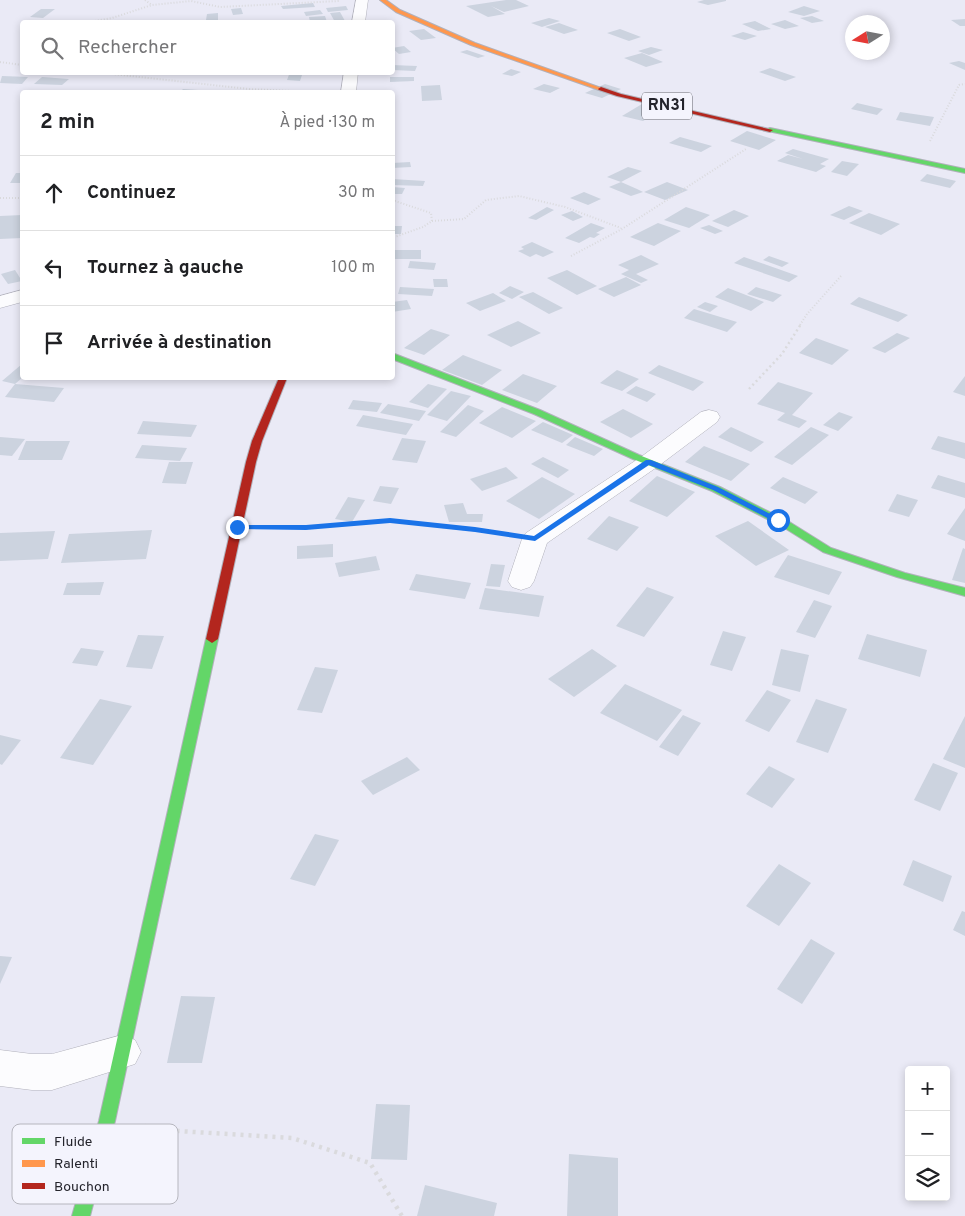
<!DOCTYPE html>
<html lang="fr">
<head>
<meta charset="utf-8">
<style>
	:root { --surface:#fff; --page:#f2f2f2; --text:#202124; --muted:#757577; --line:#e0e0e0 }
	body { margin:0; font-family:Overpass,sans-serif; background:var(--page); color:var(--text) }
	.controls { position:absolute; right:15px; bottom:15px; display:grid; overflow:hidden; border-radius:5px; box-shadow:0 2px 8px #0003 }
	.controls button { width:45px; height:45px; display:grid; place-items:center; padding:0; border:0; border-bottom:1px solid var(--line); background:var(--surface); color:var(--text); font:25px sans-serif }
	.compass { position:absolute; left:845px; top:15px; width:45px; height:45px; border-radius:50%; background:var(--surface); box-shadow:0 2px 8px #0003; rotate:259deg }
	.stop { position:absolute; width:15px; height:15px; margin:-11px; border:4px solid #1a73e8; border-radius:50%; background:#fff }
	.stop.end { background:#1a73e8; border-color:#fff; box-shadow:0 1px 5px #0008 }
	.list { margin:0; padding:0; list-style:none }
	h2 { display:flex; justify-content:space-between; align-items:center; height:65px; margin:0; padding:0 20px; font-size:21px }
	h2 small { font-size:16px; font-weight:400; color:var(--muted) }
	.list li { display:grid; grid-template-columns:32px 1fr auto; gap:15px; align-items:center; box-sizing:border-box; height:75px; padding:0 20px; border-top:1px solid var(--line) }
	.list b { display:block; font-size:19px; white-space:nowrap }
	.list em { font-size:16px; font-style:normal; color:var(--muted) }
	.icon { flex:none; width:28px; height:28px; fill:none; stroke:currentColor; stroke-width:2; stroke-linecap:round; stroke-linejoin:round }
	.map { position:relative; flex:none; width:965px; height:1216px; overflow:hidden }
	.search { position:absolute; background:var(--surface); box-shadow:0 2px 8px #0003; left:20px; top:20px; width:375px; height:55px; display:flex; align-items:center; gap:12px; box-sizing:border-box; padding:0 18px; border-radius:5px; color:var(--muted); font-size:19px }
	.panel { position:absolute; background:var(--surface); box-shadow:0 2px 8px #0003; left:20px; top:90px; width:375px; height:290px; border-radius:5px }
	.map>svg:first-child { display:block }
	.building { fill:#ccd3df }
	.lines { fill:none; stroke-linecap:round; stroke-linejoin:round }
	.street-casing { stroke:#b1b1bb; stroke-width:1 }
	.fast-casing { stroke:#b1b1bb; stroke-width:2 }
	.slow-casing { stroke:#b1b1bb; stroke-width:2 }
	.jam-casing { stroke:#b1b1bb; stroke-width:2 }
	.path-far2 { stroke:#dadadd; stroke-width:2; stroke-dasharray:1 2; stroke-linecap:butt }
	.path-far1 { stroke:#dadadd; stroke-width:2.5; stroke-dasharray:2 3; stroke-linecap:butt }
	.path { stroke:#dadadd; stroke-width:4.5; stroke-dasharray:3 5; stroke-linecap:butt }
	.street { fill:#fcfcfe; fill-rule:evenodd }
	.fast { fill:#63d668; fill-rule:evenodd }
	.slow { fill:#ff974d; fill-rule:evenodd }
	.jam { fill:#b3261e; fill-rule:evenodd }
	.route { fill:#1a73e8 }
	.labels { text-anchor:middle; dominant-baseline:central; stroke-width:4; stroke-linejoin:round; paint-order:stroke }
	.shield { fill:#f4f4fd; stroke:#62626b; stroke-width:1 }
	.shield-label { font-size:16px; font-weight:bold; fill:#24242c }
	.key { fill:#f4f4fd; stroke:#b6b6be; stroke-width:1 }
	.key-label { font-size:14px; fill:#24242c }
</style>
</head>
<body>
<div class="map">
<svg width="965" height="1216" viewBox="0 0 965 1216">
	<rect width="100%" height="100%" fill="#eaeaf6"/>
	<g class="building">
		<polygon points="506,0 516,0 529,6 504,12 491,6 505,14 488,17 466,6"/>
		<polygon points="704,0 726,0 726,1 708,5 697,2"/>
		<polygon points="313,3 315,7 283,9 281,6"/>
		<polygon points="346,6 348,10 328,12 326,8"/>
		<polygon points="804,6 820,11 804,16 788,12"/>
		<polygon points="241,8 243,14 233,15 231,9"/>
		<polygon points="41,9 55,9 43,18 30,17"/>
		<polygon points="320,10 323,14 306,16 304,12"/>
		<polygon points="340,12 345,21 335,22 330,13"/>
		<polygon points="218,13 218,20 206,20 207,14"/>
		<polygon points="325,16 327,22 310,22 309,17"/>
		<polygon points="812,16 824,21 812,23 800,18"/>
		<polygon points="549,18 560,21 542,27 531,23"/>
		<polygon points="965,19 965,26 960,26 951,20"/>
		<polygon points="785,20 799,26 785,29 771,24"/>
		<polygon points="755,21 771,29 758,31 742,24"/>
		<polygon points="559,23 578,30 564,34 545,27"/>
		<polygon points="424,29 436,38 421,40 409,31"/>
		<polygon points="620,29 641,37 629,41 607,33"/>
		<polygon points="743,32 757,36 745,40 731,36"/>
		<polygon points="404,46 411,52 399,54 392,48"/>
		<polygon points="651,47 663,50 649,55 638,51"/>
		<polygon points="467,50 485,56 478,58 460,52"/>
		<polygon points="642,53 663,62 646,67 624,58"/>
		<polygon points="959,61 965,63 965,70 949,63"/>
		<polygon points="392,65 417,66 415,71 392,70"/>
		<polygon points="770,68 796,77 785,81 759,72"/>
		<polygon points="511,69 521,72 512,76 502,74"/>
		<polygon points="290,72 303,72 300,81 287,80"/>
		<polygon points="2,76 28,77 22,84 0,83"/>
		<polygon points="42,77 69,79 62,85 34,84"/>
		<polygon points="390,77 414,77 414,81 390,82"/>
		<polygon points="544,84 560,88 550,93 533,89"/>
		<polygon points="605,84 621,89 602,98 585,93"/>
		<polygon points="440,85 442,100 422,101 421,86"/>
		<polygon points="183,89 213,91 211,92 180,92"/>
		<polygon points="857,103 883,109 877,115 851,109"/>
		<polygon points="642,104 662,110 643,121 622,116"/>
		<polygon points="900,112 934,117 930,126 896,120"/>
		<polygon points="747,131 776,140 759,150 730,141"/>
		<polygon points="680,137 712,146 701,152 669,143"/>
		<polygon points="793,149 829,159 820,164 826,166 816,172 777,161 788,155 803,159 785,153"/>
		<polygon points="842,161 859,164 847,176 831,172"/>
		<polygon points="410,162 411,167 392,168 392,163"/>
		<polygon points="628,167 642,171 621,182 607,177"/>
		<polygon points="16,173 22,173 22,183 10,183"/>
		<polygon points="927,174 956,181 950,188 920,181"/>
		<polygon points="392,179 425,181 423,186 392,185"/>
		<polygon points="621,182 637,189 643,192 631,196 609,187"/>
		<polygon points="667,182 688,190 665,200 644,192"/>
		<polygon points="392,187 405,188 402,194 392,194"/>
		<polygon points="584,192 601,199 588,205 570,198"/>
		<polygon points="849,206 863,211 844,220 830,215"/>
		<polygon points="547,207 554,210 536,220 528,218"/>
		<polygon points="686,207 710,215 689,228 664,220"/>
		<polygon points="734,210 749,216 728,227 712,221"/>
		<polygon points="572,211 583,217 573,221 561,215"/>
		<polygon points="869,213 900,224 881,235 849,223"/>
		<polygon points="22,215 22,238 0,239 0,216"/>
		<polygon points="591,223 605,228 596,233 600,234 594,238 590,237 579,243 565,238"/>
		<polygon points="658,223 681,231 654,246 630,237"/>
		<polygon points="709,225 723,231 715,234 700,228"/>
		<polygon points="392,226 402,226 401,234 392,234"/>
		<polygon points="532,242 554,252 543,257 536,254 530,257 518,251 524,249 521,247"/>
		<rect x="392" y="250" width="29" height="9"/>
		<polygon points="641,255 659,264 636,274 648,280 641,283 621,274 629,270 618,265"/>
		<polygon points="769,256 789,263 782,267 763,260"/>
		<polygon points="744,257 798,276 789,282 734,263"/>
		<polygon points="410,261 436,263 434,270 408,268"/>
		<polygon points="15,270 22,281 8,284 1,274"/>
		<polygon points="567,270 597,286 577,295 547,278"/>
		<polygon points="626,277 641,285 614,297 598,289"/>
		<polygon points="433,279 447,279 448,287 434,287"/>
		<polygon points="510,286 524,292 512,299 499,293"/>
		<polygon points="400,287 434,289 432,296 398,294"/>
		<polygon points="756,287 782,295 773,302 747,294"/>
		<polygon points="728,288 764,302 751,311 715,297"/>
		<polygon points="533,292 563,308 549,314 519,297"/>
		<polygon points="493,293 506,301 480,311 466,303"/>
		<polygon points="859,297 908,315 898,322 850,304"/>
		<polygon points="407,300 411,309 392,312 392,302"/>
		<polygon points="705,302 718,306 710,312 697,307"/>
		<polygon points="694,309 737,322 727,332 684,318"/>
		<polygon points="518,321 541,333 511,347 487,335"/>
		<polygon points="431,329 450,335 424,355 404,348"/>
		<polygon points="897,333 910,338 885,353 872,348"/>
		<polygon points="816,338 849,350 832,365 799,353"/>
		<polygon points="463,355 502,370 482,385 442,370"/>
		<polygon points="22,364 22,378 15,384 2,381"/>
		<polygon points="659,365 704,382 693,391 648,373"/>
		<polygon points="617,370 639,379 622,391 600,383"/>
		<polygon points="523,374 557,386 537,403 502,390"/>
		<polygon points="965,376 965,396 953,392"/>
		<polygon points="778,382 813,393 792,415 807,421 799,428 777,420 785,413 757,404"/>
		<polygon points="15,384 64,388 54,402 5,397"/>
		<polygon points="428,384 447,389 428,408 409,402"/>
		<polygon points="636,386 656,394 647,402 626,393"/>
		<polygon points="451,391 471,396 447,421 427,415"/>
		<polygon points="353,400 382,403 377,412 348,409"/>
		<polygon points="388,404 426,411 419,421 380,413"/>
		<polygon points="468,405 484,411 456,437 440,432"/>
		<polygon points="502,407 536,421 512,438 479,423"/>
		<polygon points="623,409 653,424 631,438 600,422"/>
		<polygon points="839,412 853,417 838,431 823,425"/>
		<polygon points="363,415 413,424 406,435 356,426"/>
		<polygon points="143,421 197,425 191,437 137,434"/>
		<polygon points="543,422 573,435 562,443 531,430"/>
		<polygon points="731,427 764,442 751,452 718,437"/>
		<polygon points="811,427 829,435 792,465 774,457"/>
		<polygon points="938,436 965,443 965,459 931,449"/>
		<polygon points="0,437 25,439 12,456 0,455"/>
		<polygon points="575,437 603,449 594,456 566,445"/>
		<polygon points="402,438 426,441 417,463 392,460"/>
		<polygon points="26,441 70,441 62,460 18,460"/>
		<polygon points="142,445 187,448 180,461 135,458"/>
		<polygon points="704,446 750,464 731,481 685,462"/>
		<polygon points="543,457 569,470 558,478 531,464"/>
		<polygon points="169,462 193,462 186,484 162,483"/>
		<polygon points="506,467 518,478 482,491 470,479"/>
		<polygon points="938,475 965,483 965,498 931,488"/>
		<polygon points="657,476 695,492 667,517 629,501"/>
		<polygon points="542,477 575,494 539,519 506,501"/>
		<polygon points="783,477 818,492 805,504 770,488"/>
		<polygon points="380,486 399,488 391,504 373,501"/>
		<polygon points="897,494 918,500 909,517 888,511"/>
		<polygon points="348,497 365,500 352,522 335,519"/>
		<polygon points="463,503 467,514 483,514 482,522 449,522 444,505"/>
		<polygon points="965,508 965,541 947,534"/>
		<polygon points="609,516 639,527 617,551 587,539"/>
		<polygon points="748,521 789,550 756,566 715,536"/>
		<polygon points="152,530 146,559 61,563 69,534"/>
		<polygon points="55,531 48,559 0,561 0,533"/>
		<polygon points="333,544 333,557 297,559 297,546"/>
		<polygon points="963,548 965,549 965,583 952,580"/>
		<polygon points="788,555 842,572 829,595 774,577"/>
		<polygon points="376,556 380,570 339,577 335,563"/>
		<polygon points="491,564 505,565 500,587 486,586"/>
		<polygon points="416,574 471,583 465,599 409,590"/>
		<polygon points="104,582 100,595 63,595 67,583"/>
		<polygon points="647,587 674,597 644,637 616,626"/>
		<polygon points="485,588 544,596 539,617 479,609"/>
		<polygon points="814,600 832,606 815,638 796,632"/>
		<polygon points="723,631 746,637 732,671 710,665"/>
		<polygon points="867,634 927,650 920,677 858,659"/>
		<polygon points="138,635 164,636 152,669 126,667"/>
		<polygon points="81,648 104,651 97,666 72,663"/>
		<polygon points="592,649 617,666 574,697 548,679"/>
		<polygon points="781,649 809,655 800,692 772,685"/>
		<polygon points="315,667 338,670 322,713 297,710"/>
		<polygon points="625,684 682,710 657,741 600,713"/>
		<polygon points="767,690 791,700 769,732 745,721"/>
		<polygon points="100,699 132,706 93,765 60,758"/>
		<polygon points="816,699 847,709 828,753 796,742"/>
		<polygon points="683,715 701,723 678,756 659,747"/>
		<polygon points="965,716 965,768 943,759"/>
		<polygon points="0,735 21,740 2,765 0,764"/>
		<polygon points="407,757 420,770 373,795 361,781"/>
		<polygon points="933,763 958,773 940,811 914,800"/>
		<polygon points="769,766 795,779 772,808 746,794"/>
		<polygon points="315,834 339,840 315,886 290,879"/>
		<polygon points="913,860 952,876 943,902 903,885"/>
		<polygon points="779,864 811,883 779,926 746,906"/>
		<polygon points="962,911 965,912 965,936 953,930"/>
		<polygon points="811,939 835,953 802,1004 777,989"/>
		<polygon points="0,956 12,957 0,984"/>
		<polygon points="181,996 215,997 202,1063 167,1063"/>
		<polygon points="376,1104 410,1105 407,1160 371,1159"/>
		<polygon points="569,1154 618,1158 618,1216 567,1216"/>
		<polygon points="425,1185 497,1203 494,1216 417,1216"/>
	</g>
	<g class="lines">
		<defs>
			<g id="street">
				<polygon points="356,0 368,0 365,22 352,22"/>
				<polygon points="344,72 358,72 356,92 341,92"/>
				<polygon points="22,290 22,302 0,308 0,296"/>
				<polygon points="709,410 717,412 720,417 717,422 657,467 547,543 534,581 530,587 521,590 512,587 508,581 522,539 526,533 641,457 701,412"/>
				<polygon points="122,1035 135,1040 141,1052 135,1064 52,1090 32,1090 0,1086 0,1050 32,1054 52,1054"/>
			</g>
			<g id="fast">
				<polygon points="770,128 965,169 965,173 768,131 768,129"/>
				<polygon points="392,353 540,410 639,455 720,487 791,523 831,548 905,573 965,588 965,596 897,577 823,552 783,527 712,491 633,459 534,414 392,359"/>
				<polygon points="212,635 218,639 115,1121 90,1216 72,1216 99,1121 206,639"/>
			</g>
			<polygon id="slow" points="380,0 386,0 400,10 475,43 604,89 599,90 471,45 396,12"/>
			<g id="jam">
				<polygon points="601,87 621,94 773,130 770,132 617,96 599,90 598,89"/>
				<polygon points="279,378 287,378 262,441 256,462 218,639 212,643 206,639 246,462 252,441"/>
			</g>
		</defs>
		<use href="#street" class="street-casing"/>
		<use href="#fast" class="fast-casing"/>
		<use href="#slow" class="slow-casing"/>
		<use href="#jam" class="jam-casing"/>
		<g class="path-far2">
			<polyline points="145,0 152,5"/>
			<polyline points="89,22 112,18 152,5 191,1 220,7 339,1"/>
			<polyline points="0,62 22,65"/>
			<polyline points="94,72 249,89 315,92"/>
			<polyline points="930,141 959,85 965,84"/>
			<polyline points="0,198 22,198"/>
			<polyline points="392,200 431,213 432,221 423,227 392,238"/>
			<polyline points="432,221 464,219 486,200 519,196 565,207 621,228"/>
			<polyline points="571,256 622,229 746,149"/>
			<polyline points="800,325 807,314 841,276"/>
		</g>
		<g class="path-far1">
			<polyline points="749,389 782,354 801,324"/>
			<polyline points="268,527 306,527 390,521 505,534"/>
		</g>
		<polyline class="path" points="145,1126 178,1131 292,1138 370,1163 402,1216"/>
		<use href="#street" class="street"/>
		<use href="#fast" class="fast"/>
		<use href="#slow" class="slow"/>
		<use href="#jam" class="jam"/>
	</g>
	<polygon class="route" points="646,460 651,460 718,487 782,520 775,522 713,490 649,465 535,541 475,532 390,523 306,530 237,529 233,527 237,525 306,525 390,518 475,527 534,536"/>
	<g class="labels">
		<rect class="shield" x="642" y="92.5" width="50" height="27" rx="4"/>
		<g class="shield-label">
			<text x="667" y="106">RN31</text>
		</g>
	</g>
	<rect x="12" y="1124" width="166" height="80" rx="8" class="key"/>
	<rect x="22" y="1138" width="23" height="6" fill="#63d668"/>
	<rect x="22" y="1160" width="23" height="7" fill="#ff974d"/>
	<rect x="22" y="1183" width="23" height="6" fill="#b3261e"/>
	<g class="key-label">
		<text x="54" y="1146">Fluide</text>
		<text x="54" y="1168">Ralenti</text>
		<text x="54" y="1191">Bouchon</text>
	</g>
</svg>
<div class="controls">
<button>+</button>
<button>−</button>
<button><svg class="icon" aria-label="layers" viewBox="0 0 24 24"><path d="M12 4l9 5-9 5-9-5zM3 14l9 5 9-5"/></svg></button>
</div>
<svg class="compass" viewBox="-18 -18 36 36"><path d="M0-13l5 13h-10z" fill="#e53935"/><path d="M0 13l5-13h-10z" fill="#757577"/></svg>
<div class="stop" style="left:778px;top:520px"></div>
<div class="stop end" style="left:237px;top:527px"></div>
<div class="search"><svg class="icon" aria-label="search" viewBox="0 0 24 24"><circle cx="10" cy="10" r="6"/><path d="M15 15l6 6"/></svg>Rechercher</div>
<section class="panel">
<h2>2 min<small>À pied · 130 m</small></h2>
<ul class="list">
<li><svg class="icon" aria-label="ahead" viewBox="0 0 24 24"><path d="M12 20V5M6 11l6-6 6 6"/></svg><div><b>Continuez</b></div><em>30 m</em></li>
<li><svg class="icon" aria-label="left" viewBox="0 0 24 24"><path d="M17 20v-9H6M10 6l-5 5 5 5"/></svg><div><b>Tournez à gauche</b></div><em>100 m</em></li>
<li><svg class="icon" aria-label="arrive" viewBox="0 0 24 24"><path d="M6 21V4h12l-3 4 3 4H6"/></svg><div><b>Arrivée à destination</b></div></li>
</ul>
</section>
</div>
</body>
</html>
